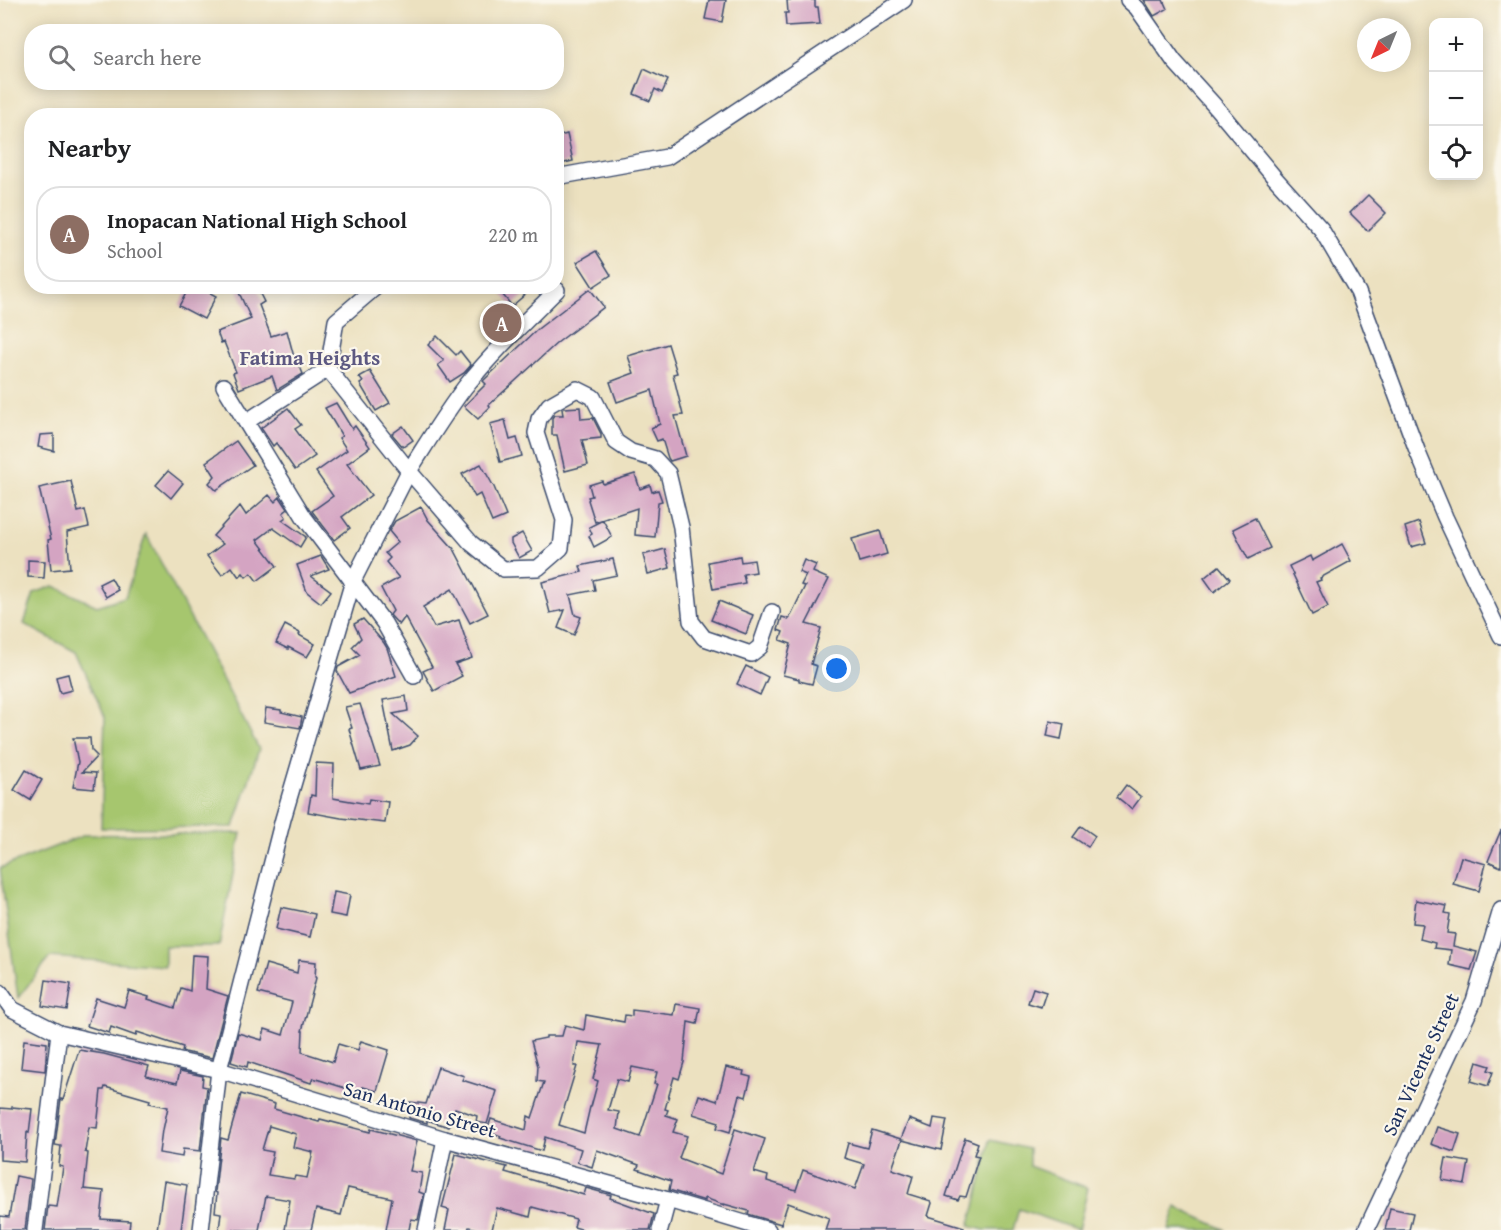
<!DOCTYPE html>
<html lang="en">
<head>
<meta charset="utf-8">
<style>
	:root { --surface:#fff; --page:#f2f2f2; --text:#202124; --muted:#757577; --line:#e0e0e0; --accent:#2563eb }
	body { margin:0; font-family:"Gentium Book Plus",serif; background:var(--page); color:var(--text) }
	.controls { position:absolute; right:18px; top:18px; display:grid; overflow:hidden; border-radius:12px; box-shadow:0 3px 15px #0003 }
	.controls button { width:54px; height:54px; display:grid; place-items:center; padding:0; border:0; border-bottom:2px solid var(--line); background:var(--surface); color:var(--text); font:30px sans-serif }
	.compass { position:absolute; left:1357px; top:18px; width:54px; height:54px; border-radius:50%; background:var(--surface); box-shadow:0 3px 15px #0003; rotate:223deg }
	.you { position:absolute; left:837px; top:669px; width:21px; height:21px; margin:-15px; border:4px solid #fff; border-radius:50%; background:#1a73e8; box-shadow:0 0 0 9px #1a73e833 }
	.badge { display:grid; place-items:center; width:39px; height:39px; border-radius:50%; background:var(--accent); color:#fff; font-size:20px; font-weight:700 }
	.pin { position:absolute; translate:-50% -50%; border:3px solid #fff; box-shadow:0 2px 6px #0006 }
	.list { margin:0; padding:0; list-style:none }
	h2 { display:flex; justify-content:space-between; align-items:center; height:78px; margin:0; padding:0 24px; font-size:26px }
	h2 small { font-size:20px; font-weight:400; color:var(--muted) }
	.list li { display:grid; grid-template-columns:39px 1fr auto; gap:18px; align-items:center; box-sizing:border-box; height:96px; margin:0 12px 12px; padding:0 12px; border:2px solid var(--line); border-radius:24px }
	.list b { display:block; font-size:22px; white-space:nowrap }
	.list p { margin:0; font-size:20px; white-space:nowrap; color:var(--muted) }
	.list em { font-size:20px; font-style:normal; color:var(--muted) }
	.icon { flex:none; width:33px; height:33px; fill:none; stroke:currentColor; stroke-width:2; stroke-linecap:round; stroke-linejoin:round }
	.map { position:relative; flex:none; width:1501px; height:1230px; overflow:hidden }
	.search { position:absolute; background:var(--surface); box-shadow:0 3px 15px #0003; left:24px; top:24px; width:540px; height:66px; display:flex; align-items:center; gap:15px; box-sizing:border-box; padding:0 21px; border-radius:24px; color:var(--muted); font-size:22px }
	.panel { position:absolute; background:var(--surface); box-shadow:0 3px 15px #0003; left:24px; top:108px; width:540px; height:186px; border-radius:24px }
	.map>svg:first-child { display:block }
	.green { fill:#a6c66e; stroke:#607a66; stroke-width:1.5 }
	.building { fill:#d4a4c2; fill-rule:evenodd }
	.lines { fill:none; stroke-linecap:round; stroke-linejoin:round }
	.minor-casing { stroke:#3a4a6d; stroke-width:18 }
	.minor { stroke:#fff; stroke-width:15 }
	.labels { text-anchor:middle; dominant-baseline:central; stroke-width:4.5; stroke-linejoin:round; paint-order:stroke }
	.street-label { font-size:20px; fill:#1b2f5e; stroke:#fbf7ec }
	.neighbourhood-label { font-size:21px; font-weight:bold; fill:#5c5881; stroke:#fbf7ec }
</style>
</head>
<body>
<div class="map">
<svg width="1501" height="1230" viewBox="0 0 1501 1230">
	<rect width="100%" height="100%" fill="#fbf7ec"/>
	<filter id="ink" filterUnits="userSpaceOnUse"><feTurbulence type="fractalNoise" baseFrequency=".0167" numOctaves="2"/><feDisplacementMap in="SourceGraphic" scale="12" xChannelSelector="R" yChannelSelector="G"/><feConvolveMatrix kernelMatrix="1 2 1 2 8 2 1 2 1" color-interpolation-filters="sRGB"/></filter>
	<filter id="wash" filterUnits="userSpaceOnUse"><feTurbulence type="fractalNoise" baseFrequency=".008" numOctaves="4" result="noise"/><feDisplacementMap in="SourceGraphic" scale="24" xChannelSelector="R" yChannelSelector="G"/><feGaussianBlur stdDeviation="1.35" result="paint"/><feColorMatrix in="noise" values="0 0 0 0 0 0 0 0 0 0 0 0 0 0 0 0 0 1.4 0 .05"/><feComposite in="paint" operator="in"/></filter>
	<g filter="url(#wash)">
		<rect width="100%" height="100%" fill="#ece1c0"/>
		<g class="green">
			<polygon points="146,534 259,749 234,827 101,828 105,717 76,652 24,624 34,593 54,586 97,606 125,597"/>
			<polygon points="241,833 219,946 165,946 165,966 50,957 18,998 0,868 85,835"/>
			<polygon points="990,1140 1029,1149 1029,1166 1088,1188 1078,1230 1019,1209 1013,1230 984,1230 969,1226 975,1207"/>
			<polygon points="1176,1207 1226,1230 1169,1230"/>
		</g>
		<g id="blocks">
			<g class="building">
				<polygon points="709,0 726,0 722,22 705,19"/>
				<polygon points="787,0 815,0 815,7 818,7 820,24 786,26 785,13 788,13"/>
				<polygon points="1144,0 1163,0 1167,9 1154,16"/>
				<polygon points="644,69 668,80 662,93 655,89 650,101 634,94"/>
				<polygon points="567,134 573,161 560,164 558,158 556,158 556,137"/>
				<polygon points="1368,195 1386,213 1368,231 1350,213"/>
				<polygon points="596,251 611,275 593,287 577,262"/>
				<polygon points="190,286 197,286 216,296 204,319 179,306"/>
				<polygon points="236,286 256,286 264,302 259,305 271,336 287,331 294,357 296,357 303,374 277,390 272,376 239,389 233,373 236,372 224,342 221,343 217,332 251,319"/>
				<polygon points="510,286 535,286 512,306 502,294"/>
				<polygon points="590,289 604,307 557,343 489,405 490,407 478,419 464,406 486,384 483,381 539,328"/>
				<polygon points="437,336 456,355 460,351 471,365 464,373 450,382 438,365 444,361 428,345"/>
				<polygon points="668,344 677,373 673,374 683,415 675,416 686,456 670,461 668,458 662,439 657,441 651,428 660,424 652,390 617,402 610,382 634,373 628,356"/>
				<polygon points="370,371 390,403 376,411 360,384 363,382 359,377"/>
				<polygon points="336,403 352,429 355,426 370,447 347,464 371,495 342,517 350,528 334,540 312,511 333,496 316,472 347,450 339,438 342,436 325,408"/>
				<polygon points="580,407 581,419 593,418 601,434 601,438 582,440 588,465 565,471 557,435 552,435 552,418 554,415 563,415 562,409 564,408"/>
				<polygon points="288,408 301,425 295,429 315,456 295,470 276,443 273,446 261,428"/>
				<polygon points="505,420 510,440 517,438 522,456 500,462 490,424"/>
				<polygon points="403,426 413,440 403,447 392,434"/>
				<polygon points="54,434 54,451 38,447 40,435"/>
				<polygon points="236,441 253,465 216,490 209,483 215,476 206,462"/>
				<polygon points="481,464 494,487 506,516 492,522 480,494 475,497 462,474"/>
				<polygon points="168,471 183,483 171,498 156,485"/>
				<polygon points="635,474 640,489 650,485 652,492 658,490 662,501 658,502 655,537 635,535 637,508 595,522 588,500 589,499 588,497 592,496 589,485 602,481 603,484"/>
				<polygon points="71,481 78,512 85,510 89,527 67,532 70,568 51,570 48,540 51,539 39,488"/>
				<polygon points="269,495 275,502 280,497 288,509 283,513 286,517 282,520 306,537 300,547 273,528 257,540 277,566 257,581 251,573 246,577 243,573 239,577 232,567 222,575 207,556 223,544 213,536 240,506 246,515"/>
				<polygon points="421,507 428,520 454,549 488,614 470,623 452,589 423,607 434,627 459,620 472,658 455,664 462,676 434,691 423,671 432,667 405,617 399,625 390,615 393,611 381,588 399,578 386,562 390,558 385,553 398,542 389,531 395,521"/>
				<polygon points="1255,518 1270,548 1248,559 1233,529"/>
				<polygon points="603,520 612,537 594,547 589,536 592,534 589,527"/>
				<polygon points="1419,522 1426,543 1411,547 1405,527"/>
				<polygon points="880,531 887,554 859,562 852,539"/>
				<polygon points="522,533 532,551 519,558 511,543 511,539"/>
				<polygon points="1342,544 1351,561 1320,578 1321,580 1316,582 1328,607 1312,615 1289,566 1310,556 1312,561"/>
				<polygon points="665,549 670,568 648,574 643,555"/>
				<polygon points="321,556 329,569 311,576 331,591 321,603 307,592 297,565"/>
				<polygon points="740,556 741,562 754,560 756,572 743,574 745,583 713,589 708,562"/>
				<polygon points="613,559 617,575 593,580 595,590 570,595 575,615 581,617 574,635 558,628 565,610 550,613 542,582 582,572 580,566"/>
				<polygon points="28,560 45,561 44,578 28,577"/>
				<polygon points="804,560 816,565 813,572 829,579 806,624 821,628 811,664 817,666 812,684 799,681 799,679 783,675 791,644 780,640 783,632 778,630 782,617 789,619 805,586 801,585 806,575 799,572"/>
				<polygon points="1219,566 1230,579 1214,592 1204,578"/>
				<polygon points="111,578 118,590 106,597 99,584"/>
				<polygon points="719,601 753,615 746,634 711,620"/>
				<polygon points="363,619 384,643 387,648 396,676 349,693 337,671 338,667 360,655 352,647 361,638 354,624"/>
				<polygon points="285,625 300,633 299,635 315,644 307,657 288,647 288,649 276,643"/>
				<polygon points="746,666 768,677 760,695 737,684"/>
				<polygon points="68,674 72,690 60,693 56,677"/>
				<polygon points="406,696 408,711 393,714 418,736 410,745 393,751 383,700"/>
				<polygon points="360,704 380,766 361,770 349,729 352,728 345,707"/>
				<polygon points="266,708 281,710 281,712 302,717 300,728 264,722"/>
				<polygon points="1050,721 1064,724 1061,739 1047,736"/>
				<polygon points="73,738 90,738 91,750 97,756 82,772 96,773 94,789 73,787 78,762"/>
				<polygon points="316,763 334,764 333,798 368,804 369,799 388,802 385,823 341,818 308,812 311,795 315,796"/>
				<polygon points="26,770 42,780 30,800 14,790"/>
				<polygon points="1126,785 1141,797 1132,809 1117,797"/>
				<polygon points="1081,826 1095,836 1088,847 1073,837"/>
				<polygon points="1501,830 1501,867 1488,861"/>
				<polygon points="1461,857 1486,864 1479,891 1453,884"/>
				<polygon points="334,892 350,895 346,917 330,914"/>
				<polygon points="1416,900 1447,906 1445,913 1450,914 1447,933 1455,934 1453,946 1477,952 1471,970 1449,965 1451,950 1434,948 1435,943 1420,939 1423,924 1413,923"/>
				<polygon points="281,907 315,914 310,937 276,929"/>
				<polygon points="192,955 208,956 206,989 228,996 212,1058 185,1052 182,1051 183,1047 137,1032 136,1036 111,1027 109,1033 87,1026 96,998 124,1007 129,991 149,997 148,999 175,1008 181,988 190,991"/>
				<polygon points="299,960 316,962 315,977 316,978 302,1031 303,1031 302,1052 333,1062 338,1044 358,1050 361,1041 389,1050 377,1091 363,1087 361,1093 313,1078 311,1083 248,1062 247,1067 231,1062 238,1033 262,1040 265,1029 283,1035 292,1002 258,993 266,964 297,973"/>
				<polygon points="46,980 71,984 67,1010 42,1006"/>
				<polygon points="1033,988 1046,992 1041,1007 1028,1003"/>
				<path d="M676 1004 700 1008 697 1024 688 1022 684 1062 679 1079 674 1077 665 1109 668 1110 666 1115 678 1119 673 1132 687 1136 679 1158 721 1174 735 1129 765 1139 754 1172 768 1176 767 1181 796 1190 803 1170 855 1189 864 1164 844 1158 848 1143 867 1148 872 1130 901 1139 909 1119 932 1128 934 1118 947 1120 941 1150 902 1140 892 1169 913 1176 908 1194 931 1201 932 1203 928 1216 964 1227 963 1230H825L829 1218 788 1203 781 1224 748 1214 749 1211 724 1204V1205L705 1198V1201L669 1190 671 1181 637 1169 639 1165 597 1150 592 1167 577 1162 581 1149 545 1137 542 1151 500 1138 501 1136 487 1131 491 1119 526 1130 528 1116 532 1118 544 1082 537 1081 538 1066 531 1041 546 1038V1036H562L565 1025 584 1030 586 1015 624 1022 625 1015 632 1016V1010L674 1015ZM578 1042 602 1045 593 1079 598 1081 591 1107H590L584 1133 559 1125 577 1066H574ZM632 1067 657 1072 654 1084H657L640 1137 617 1129 619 1112 608 1110 617 1079 628 1082Z"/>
				<polygon points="24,1040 47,1043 45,1071 21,1068"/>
				<polygon points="79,1050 104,1054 149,1066 146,1076 177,1083 180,1071 203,1076 202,1086 207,1087 200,1151 183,1149 182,1157 159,1153 162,1130 163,1130 168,1107 149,1103 150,1100 105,1087 104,1090 101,1090 97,1128 89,1127 85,1152 88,1153 84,1189 104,1191 101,1219 130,1221 129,1230 45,1230 48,1206 57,1207 63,1167 59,1166 61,1146 55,1145 61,1099 63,1100"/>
				<polygon points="1477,1062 1490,1066 1488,1070 1493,1072 1488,1086 1471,1081"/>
				<polygon points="438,1067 464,1076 462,1080 497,1091 487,1124 476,1122 477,1116 455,1108 449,1127 427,1120 427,1123 409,1118 410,1102 426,1104"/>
				<polygon points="726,1067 744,1071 743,1075 751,1077 746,1097 740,1095 730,1132 717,1128 719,1122 693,1114 699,1095 717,1101"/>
				<path d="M241 1094 275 1104 274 1109 319 1122 320 1119 370 1132 371 1129 417 1141 410 1171 422 1173 419 1192 424 1194 418 1220 411 1219 409 1230H386L392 1198 348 1188 341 1215 316 1209 311 1230H285L290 1200 266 1196 259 1230H219L221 1213 215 1212 217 1193 215 1192 221 1138 228 1140ZM269 1126 296 1134 293 1147 313 1152 307 1178 295 1176 294 1179 268 1175 273 1152 262 1150Z"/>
				<polygon points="12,1107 32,1109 29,1133 27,1132 25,1162 0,1160 0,1108 12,1109"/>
				<polygon points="1437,1127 1460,1134 1454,1152 1431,1144"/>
				<polygon points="965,1138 978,1143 974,1155 979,1156 966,1197 960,1196 958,1200 946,1196"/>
				<polygon points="456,1154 507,1167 505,1172 584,1195 586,1188 611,1195 610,1198 654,1214 650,1230 584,1230 574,1227 576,1219 532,1207 530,1217 497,1208 492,1230 483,1230 469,1227 468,1230 445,1230 449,1210 442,1208"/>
				<polygon points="1446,1158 1469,1162 1465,1184 1442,1180"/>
				<polygon points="16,1176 31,1179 25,1230 0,1230 0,1216 9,1217"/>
				<polygon points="164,1181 187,1185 181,1230 157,1230"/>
				<polygon points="1390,1208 1413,1213 1409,1230 1385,1230"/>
			</g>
		</g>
	</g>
	<g filter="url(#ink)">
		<use href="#blocks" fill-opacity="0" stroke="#3a4a6d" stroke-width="1.5"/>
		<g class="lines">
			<defs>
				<g id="minor">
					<polyline points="1128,0 1137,8 1174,61 1214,105 1274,177 1321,229 1358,292 1418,453 1445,517 1501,636"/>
					<polyline points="556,177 667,157 904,0"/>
					<path d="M557 290C526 321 493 352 465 387 445 413 427 443 409 471L471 543 503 569 538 568 561 548 564 520 536 433 539 419 549 405 577 389 593 397 616 442 631 452 655 459 668 473 681 527 691 621 704 638 751 654 760 647 772 612"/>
					<polyline points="224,386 304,517 384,623 414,676"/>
					<polyline points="246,422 328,369"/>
					<polyline points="0,992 12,1009 59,1033 219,1070 445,1139 668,1200 768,1230"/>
					<polyline points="35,1230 59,1033"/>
					<polyline points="201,1230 219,1070 283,819 353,581 409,471 328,369 336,321 377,286"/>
					<polyline points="426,1230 445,1139"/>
					<polyline points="660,1230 668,1200"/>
					<polyline points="1366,1230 1474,1001 1501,910"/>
				</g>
			</defs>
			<use href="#minor" class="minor-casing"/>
			<use href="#minor" class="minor"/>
		</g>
	</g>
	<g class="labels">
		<g class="street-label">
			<text transform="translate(1420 1064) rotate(-65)">San Vicente Street</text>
			<text transform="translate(420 1109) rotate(16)">San Antonio Street</text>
		</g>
		<g class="neighbourhood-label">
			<text x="310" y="357">Fatima Heights</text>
		</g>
	</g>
</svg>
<div class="controls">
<button>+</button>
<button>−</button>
<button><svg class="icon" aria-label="locate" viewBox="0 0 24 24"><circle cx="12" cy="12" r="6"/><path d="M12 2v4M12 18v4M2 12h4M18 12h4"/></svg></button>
</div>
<svg class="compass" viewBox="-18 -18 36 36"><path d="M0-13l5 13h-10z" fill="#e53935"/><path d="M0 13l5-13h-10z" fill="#757577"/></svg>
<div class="you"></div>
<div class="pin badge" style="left:502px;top:323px;background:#8d6e63">A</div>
<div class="search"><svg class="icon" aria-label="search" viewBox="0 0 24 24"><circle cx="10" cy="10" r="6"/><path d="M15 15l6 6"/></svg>Search here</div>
<section class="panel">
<h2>Nearby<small></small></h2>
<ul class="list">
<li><span class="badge" style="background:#8d6e63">A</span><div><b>Inopacan National High School</b><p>School</p></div><em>220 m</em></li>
</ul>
</section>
</div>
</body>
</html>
